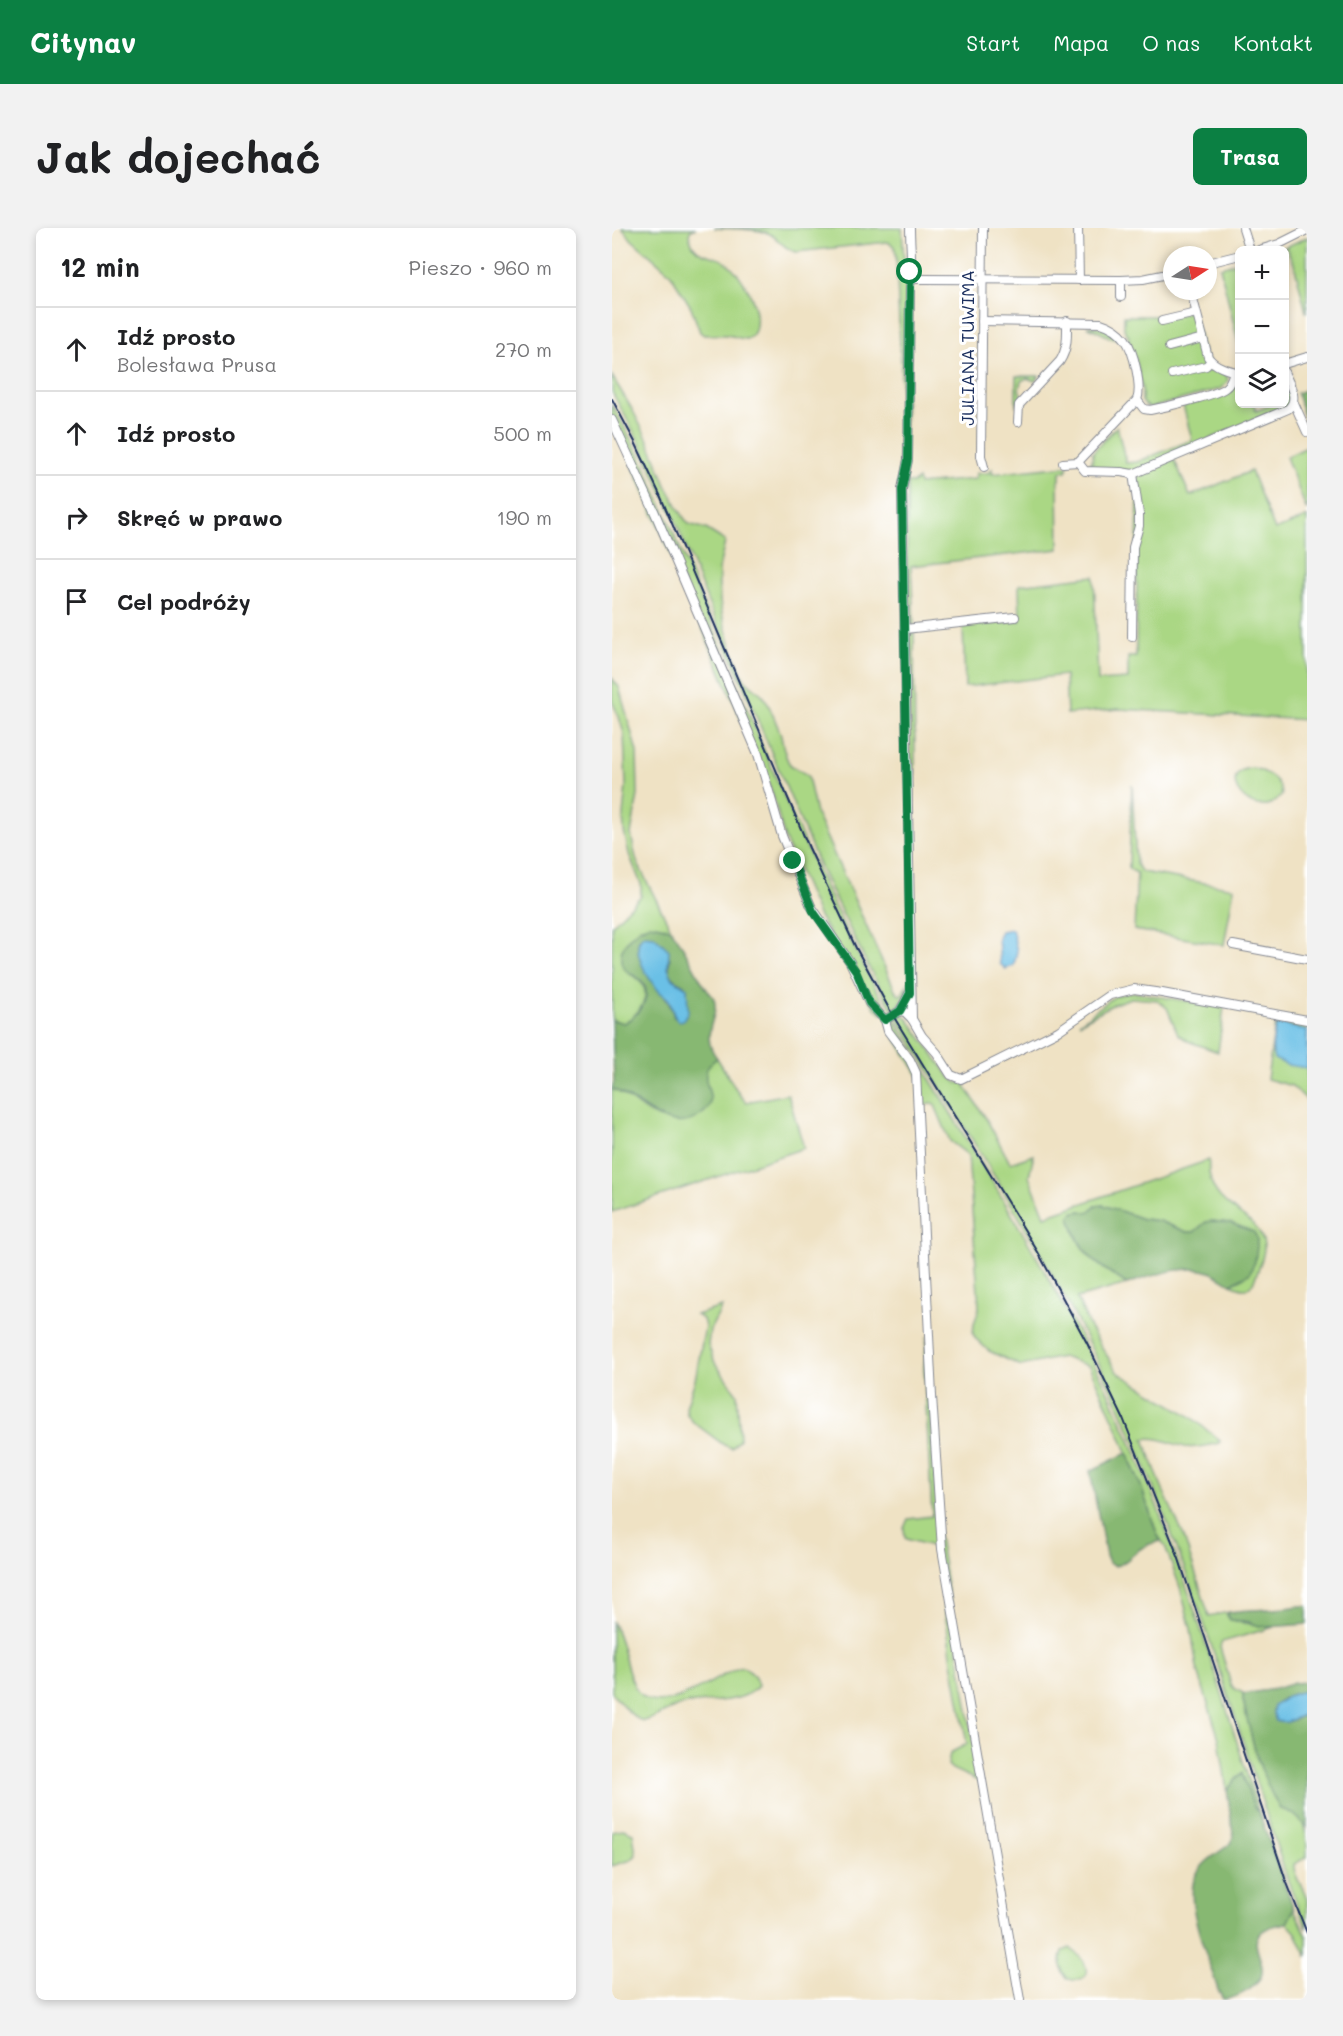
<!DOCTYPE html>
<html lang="pl">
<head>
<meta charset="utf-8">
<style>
	:root { --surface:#fff; --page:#f2f2f2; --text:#202124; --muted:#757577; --line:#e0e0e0; --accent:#0b8043 }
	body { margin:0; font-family:Mali,sans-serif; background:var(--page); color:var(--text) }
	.controls { position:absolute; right:18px; top:18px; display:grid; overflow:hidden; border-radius:9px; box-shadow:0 3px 9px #0003 }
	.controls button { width:54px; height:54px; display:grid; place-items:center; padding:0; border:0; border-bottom:2px solid var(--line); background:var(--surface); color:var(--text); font:30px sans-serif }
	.compass { position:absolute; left:551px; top:18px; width:54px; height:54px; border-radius:50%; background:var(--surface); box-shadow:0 3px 9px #0003; rotate:78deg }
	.stop { position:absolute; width:18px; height:18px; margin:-14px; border:4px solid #0b8043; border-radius:50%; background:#fff }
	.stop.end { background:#0b8043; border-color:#fff; box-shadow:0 2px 6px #0008 }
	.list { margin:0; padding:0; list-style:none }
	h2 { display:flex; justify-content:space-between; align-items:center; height:78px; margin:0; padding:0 24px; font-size:26px }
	h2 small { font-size:20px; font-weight:400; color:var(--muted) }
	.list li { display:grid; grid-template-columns:39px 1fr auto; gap:18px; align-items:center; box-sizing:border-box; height:84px; padding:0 24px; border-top:2px solid var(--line) }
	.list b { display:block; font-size:22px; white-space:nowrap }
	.list p { margin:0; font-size:20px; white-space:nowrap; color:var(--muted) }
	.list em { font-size:20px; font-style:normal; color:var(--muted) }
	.icon { flex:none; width:33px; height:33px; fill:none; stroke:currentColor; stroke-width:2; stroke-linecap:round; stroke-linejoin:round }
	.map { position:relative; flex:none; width:695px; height:1772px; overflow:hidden; border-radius:9px }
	header { display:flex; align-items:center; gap:36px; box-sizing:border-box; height:84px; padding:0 30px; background:var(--accent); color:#fff }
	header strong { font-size:28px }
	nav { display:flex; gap:33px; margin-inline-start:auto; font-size:21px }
	.intro { display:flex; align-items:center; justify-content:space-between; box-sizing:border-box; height:144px; padding:0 36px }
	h1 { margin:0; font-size:42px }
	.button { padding:15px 27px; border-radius:9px; background:var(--accent); color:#fff; font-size:21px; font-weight:700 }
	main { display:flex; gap:36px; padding:0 36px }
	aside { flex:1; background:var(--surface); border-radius:9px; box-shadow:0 3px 9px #0003 }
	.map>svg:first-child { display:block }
	.green { fill:#aad784; stroke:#628371; stroke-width:1.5 }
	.forest { fill:#87b872; stroke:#517468; stroke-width:1.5; fill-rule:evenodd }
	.water { fill:#6ac0e6; stroke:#4278a2; stroke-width:1.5 }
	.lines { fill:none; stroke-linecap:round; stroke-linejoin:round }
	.street-casing { stroke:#858891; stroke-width:10 }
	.street { stroke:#fff; stroke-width:8 }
	.rail { stroke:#1b2f5e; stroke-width:2 }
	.route { stroke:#0b8043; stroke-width:8 }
	.labels { text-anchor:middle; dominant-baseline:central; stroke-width:6; stroke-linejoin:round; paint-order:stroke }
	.street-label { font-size:18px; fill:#1b2f5e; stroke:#fff }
</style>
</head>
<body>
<header>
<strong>Citynav</strong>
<nav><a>Start</a><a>Mapa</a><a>O nas</a><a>Kontakt</a></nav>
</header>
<div class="intro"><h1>Jak dojechać</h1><a class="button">Trasa</a></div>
<main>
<aside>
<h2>12 min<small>Pieszo · 960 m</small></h2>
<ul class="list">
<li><svg class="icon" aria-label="ahead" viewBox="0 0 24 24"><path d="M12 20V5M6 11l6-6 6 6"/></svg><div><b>Idź prosto</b><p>Bolesława Prusa</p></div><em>270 m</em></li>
<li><svg class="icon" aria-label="ahead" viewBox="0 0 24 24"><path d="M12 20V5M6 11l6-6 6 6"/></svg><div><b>Idź prosto</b></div><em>500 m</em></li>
<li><svg class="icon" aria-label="right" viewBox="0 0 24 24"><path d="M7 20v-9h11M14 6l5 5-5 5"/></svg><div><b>Skręć w prawo</b></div><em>190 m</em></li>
<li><svg class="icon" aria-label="arrive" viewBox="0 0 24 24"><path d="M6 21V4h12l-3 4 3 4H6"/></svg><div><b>Cel podróży</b></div></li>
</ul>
</aside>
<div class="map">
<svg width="695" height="1772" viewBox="0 0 695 1772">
	<rect width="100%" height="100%" fill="#fff"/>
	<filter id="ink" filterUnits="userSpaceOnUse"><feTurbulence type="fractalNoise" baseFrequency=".0167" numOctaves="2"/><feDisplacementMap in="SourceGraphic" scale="12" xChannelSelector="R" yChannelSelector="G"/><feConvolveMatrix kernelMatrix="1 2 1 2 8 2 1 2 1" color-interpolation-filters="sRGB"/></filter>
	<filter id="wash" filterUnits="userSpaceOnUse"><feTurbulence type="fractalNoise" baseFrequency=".008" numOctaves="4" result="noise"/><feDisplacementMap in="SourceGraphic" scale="24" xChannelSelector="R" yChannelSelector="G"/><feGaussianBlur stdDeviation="1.35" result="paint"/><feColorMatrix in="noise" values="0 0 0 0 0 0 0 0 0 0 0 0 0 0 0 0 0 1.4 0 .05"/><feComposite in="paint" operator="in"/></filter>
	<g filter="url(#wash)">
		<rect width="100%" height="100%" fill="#efe2c4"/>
		<g class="green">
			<path d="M10 0H84L79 2 77 6C82 32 99 23 115 35 131 48 147 77 144 97 144 103 140 110 134 111 129 111 125 109 120 108 111 106 101 107 92 107L88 104 79 79 58 45 20 12Z"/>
			<path d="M102 0H290L292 35 295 36 293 233 287 255 289 141 284 28C283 20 283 17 275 14L184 24C172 22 167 10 156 5 140 0 119 1 102 0Z"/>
			<polygon points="695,9 695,84 694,84 682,36 674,20 667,22"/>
			<polygon points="627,34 628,34 627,117 608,39"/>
			<polygon points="580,83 593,130 599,137 614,145 616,153 608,161 538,180 533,177 530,173 530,161 525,136 516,110 517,109 512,101 512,88 560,88"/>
			<path d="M475 98C488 98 496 100 506 108L501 111Z"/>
			<path d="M0 148 20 181 36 212 54 257 72 290 77 296 94 301 113 313C112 323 107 333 107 345 105 382 117 415 131 449 137 457 146 461 152 469 156 474 167 501 169 508 171 518 172 526 177 535 182 542 190 542 196 548L204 586 284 764 287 767 290 766 295 757V764L285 780 280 781 255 736 210 644 97 377 61 287 25 210 0 164Z"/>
			<polygon points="404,148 427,148 423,153 415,150 409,153 407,161 410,169 404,177"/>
			<polygon points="626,148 627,148 628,176 642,176 644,183 662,176 672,176 675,165 673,160 675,160 679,170 677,177 521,244 474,240 471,235 475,237 480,234 481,224 505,198 514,235 525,234 580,212 571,177 613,164"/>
			<path d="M0 176 28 228 51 280C124 449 187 623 277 784L270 786 263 780 206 687 173 611 160 564 0 189Z"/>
			<polygon points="695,219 695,283 674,229"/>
			<polygon points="562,231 578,268 639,243 663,302 695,289 695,492 507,481 455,486 453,447 353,459 351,399 408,393 407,357 482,348 486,453 516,451 516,429 524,429 526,249"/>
			<polygon points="456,238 454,243 448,244 448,252 446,253 447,321 299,338 302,397 295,396 295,255 301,255 306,251 307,256 364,251 365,245 376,245 380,241 380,246"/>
			<polygon points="297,405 302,405 303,547 299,591"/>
			<path d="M0 450 7 459 25 524 26 567 19 606 22 622 25 634 60 703 49 698 28 699 18 746C44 760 33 782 12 795L0 792V697L29 668V656L17 626 12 603 11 587 14 558 12 506 7 489 0 473Z"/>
			<path d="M641 540C654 543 670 553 670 567 641 601 599 541 641 540Z"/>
			<polygon points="520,556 524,636 530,644 622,660 612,717 522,702 525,645 517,641 517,636"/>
			<polygon points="520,764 612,779 606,824 576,813 566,806 555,780 545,772 519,770 502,776 467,795 503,768"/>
			<path d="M290 786 294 788 337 848 345 855 354 854 353 858 375 892 398 935 422 927 417 948 433 988 597 932C592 983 649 984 652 1017 653 1028 646 1042 642 1053 637 1064 628 1060 619 1056L631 1050 619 995 594 994 582 1004H575L547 993 531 991 491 977 476 985 469 983 460 985C460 1022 487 1038 515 1056L465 1070 478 1100 505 1144 578 1188 608 1213 607 1215C596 1217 585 1221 573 1219 560 1216 546 1208 532 1211L550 1260 571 1306 597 1388 617 1384 615 1387 625 1394 662 1399 610 1414 608 1419 619 1457 623 1461 631 1465V1472L645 1531 664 1574 668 1581C695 1587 695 1604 695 1629L682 1636C681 1650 693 1659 695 1672 695 1681 695 1692 695 1701L676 1653C622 1488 573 1319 499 1161 438 1030 358 910 283 787Z"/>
			<polygon points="664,789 695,795 695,872 680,858 655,851"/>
			<path d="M281 790C360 922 445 1051 509 1192 566 1318 606 1453 647 1585L642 1579 630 1545C623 1550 621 1556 615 1562L607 1511 585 1440 579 1401 568 1359 553 1318 545 1306 529 1258 503 1195 477 1138 450 1129 409 1138 377 1123 364 1111 361 1106 362 1096 367 1080 366 1064 356 927 338 913 322 875 309 878 307 849 279 803 277 794Z"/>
			<path d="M105 830 127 866 134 874 176 866 192 920 0 984V861C15 866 24 878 37 885 47 891 59 892 70 894L94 854C91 842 96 837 105 830Z"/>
			<polygon points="110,1079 98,1102 96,1117 103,1135 125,1166 128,1211 120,1220 112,1217 81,1194 75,1186 74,1179 83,1152 93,1099 91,1091 84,1087"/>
			<polygon points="315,1108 326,1303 368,1554 340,1541 336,1537 338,1525 355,1516 340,1434 324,1319 297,1312 293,1310 292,1300 296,1291 320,1288 312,1139"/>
			<path d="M0 1394C12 1413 12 1439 23 1459 43 1499 104 1446 130 1439 139 1442 144 1449 146 1458 132 1477 91 1472 70 1477 60 1479 37 1494 31 1493 21 1491 6 1472 0 1464Z"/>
			<polygon points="11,1601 21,1605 24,1627 19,1632 0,1638 0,1603"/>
			<polygon points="682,1681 695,1708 695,1729 684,1705 675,1695"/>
			<path d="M458 1720C504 1755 437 1769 451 1723Z"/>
		</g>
		<g class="forest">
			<polygon points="695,161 695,198 685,165"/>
			<path d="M38 696C45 697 54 698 60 703 70 713 84 746 94 760 96 764 101 767 102 771 108 790 86 805 105 830 76 851 115 868 89 887 56 911 28 871 0 861L2 853 0 792 12 795C25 788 43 768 29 753 24 747 15 746 11 739 2 720 23 701 38 696ZM27 711 58 730C55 746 59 750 72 757L62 790C58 762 19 743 27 711Z"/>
			<path d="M491 977 531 991 547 993 575 1004H582L594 994 600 993 619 995 642 1004 645 1010V1019L643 1034 637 1046 619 1056C612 1052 605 1047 598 1044 572 1035 540 1048 515 1056 485 1037 467 1026 458 989L460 985 469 983 476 985 483 978Z"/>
			<path d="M515 1225 529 1258 545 1306 549 1313C542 1315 536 1316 530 1320 519 1326 515 1337 501 1338L497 1335 494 1328 478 1243Z"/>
			<path d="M687 1378H695V1396L656 1399 647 1398 637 1394 618 1392 615 1387 617 1384C641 1380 664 1383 687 1378Z"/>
			<path d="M695 1454V1465C681 1464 669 1469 661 1481L664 1493 682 1492 695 1485V1600C686 1590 682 1584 668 1581 648 1548 639 1510 631 1472V1466L663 1461 682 1455Z"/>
			<path d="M630 1545 642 1579 647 1585 682 1681 675 1695C618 1704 660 1731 648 1751 646 1755 641 1758 638 1761 629 1767 621 1771 611 1771L606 1762C598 1734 569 1671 585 1645 592 1632 609 1624 620 1614L621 1606 615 1562C621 1556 623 1550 630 1545Z"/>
		</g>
		<g class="water">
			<polygon points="400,701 405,723 402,737 394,741 388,736 386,709 389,703"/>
			<path d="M31 707 42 708 57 722 56 740 61 751 75 760 76 783 71 792 66 793C60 788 61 779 57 772 54 768 49 766 46 762 36 750 17 721 31 707Z"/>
			<path d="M666 795 695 803V840L675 837 662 831C659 821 661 804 666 795Z"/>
			<polygon points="688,1464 695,1465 695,1485 674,1495 664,1493 661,1484 662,1478 676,1468"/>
		</g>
	</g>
	<g filter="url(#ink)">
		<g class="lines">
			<defs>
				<g id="street">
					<path d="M298 0C298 18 301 41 298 58L296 232 290 261 300 791"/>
					<polyline points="371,0 369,228 372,239"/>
					<polyline points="466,0 467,52"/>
					<polyline points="631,0 638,22"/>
					<polyline points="647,22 667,16 695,2"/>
					<polyline points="596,35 628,27"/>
					<polyline points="299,49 303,51 311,51 509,52 531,51 560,45"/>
					<polyline points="509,52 509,69"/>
					<path d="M579 63 596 129C603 139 616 142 628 145"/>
					<path d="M370 93 489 95C499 98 507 103 513 111 522 123 530 159 525 172L466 234 451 235"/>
					<polyline points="550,93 584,85"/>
					<polyline points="557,119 591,110"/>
					<polyline points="672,136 695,129"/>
					<polyline points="560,146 594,138 599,133"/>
					<path d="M525 172 532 181 538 182C553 179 602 168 613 160 618 157 620 150 622 144"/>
					<polyline points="682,175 695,204"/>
					<polyline points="0,192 43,285 146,526 170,608 199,678 238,734 257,775 273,792 276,803 298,832 304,845 320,1168 330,1321 408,1772"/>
					<path d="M406 194 407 177 448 133C456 120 455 108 455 93"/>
					<path d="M466 234 473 243 509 244 521 246 676 181C688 171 677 156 672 144"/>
					<polyline points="293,401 403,389"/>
					<polyline points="520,409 521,319 527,298 527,286 521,246"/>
					<polyline points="621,717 695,731"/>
					<polyline points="288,783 293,784 300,791 310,808 325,825 339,847 349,851 446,803 498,767 522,761 550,765 695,792"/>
					<polyline points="273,792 288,783 297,766"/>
				</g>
			</defs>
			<use href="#street" class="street-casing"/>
			<use href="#street" class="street"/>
			<polyline class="rail" points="0,171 23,214 48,267 197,620 244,720 280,786 426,1024 475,1115 511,1190 567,1331 673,1650 695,1705"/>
		</g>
	</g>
	<g class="lines" filter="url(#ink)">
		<polyline class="route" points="181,633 201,683 244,743 257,775 273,792 288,783 298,765 290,261 296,232 298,58 299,49 298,44"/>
	</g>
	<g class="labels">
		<g class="street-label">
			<text transform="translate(355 120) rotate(-90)">JULIANA TUWIMA</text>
		</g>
	</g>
</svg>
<div class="controls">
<button>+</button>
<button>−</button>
<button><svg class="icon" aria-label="layers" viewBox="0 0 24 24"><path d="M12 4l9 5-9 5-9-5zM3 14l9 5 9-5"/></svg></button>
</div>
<svg class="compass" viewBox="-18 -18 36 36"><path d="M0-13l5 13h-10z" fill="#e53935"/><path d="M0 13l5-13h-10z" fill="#757577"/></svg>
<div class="stop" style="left:298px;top:44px"></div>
<div class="stop end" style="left:181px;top:633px"></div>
</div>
</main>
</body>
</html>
